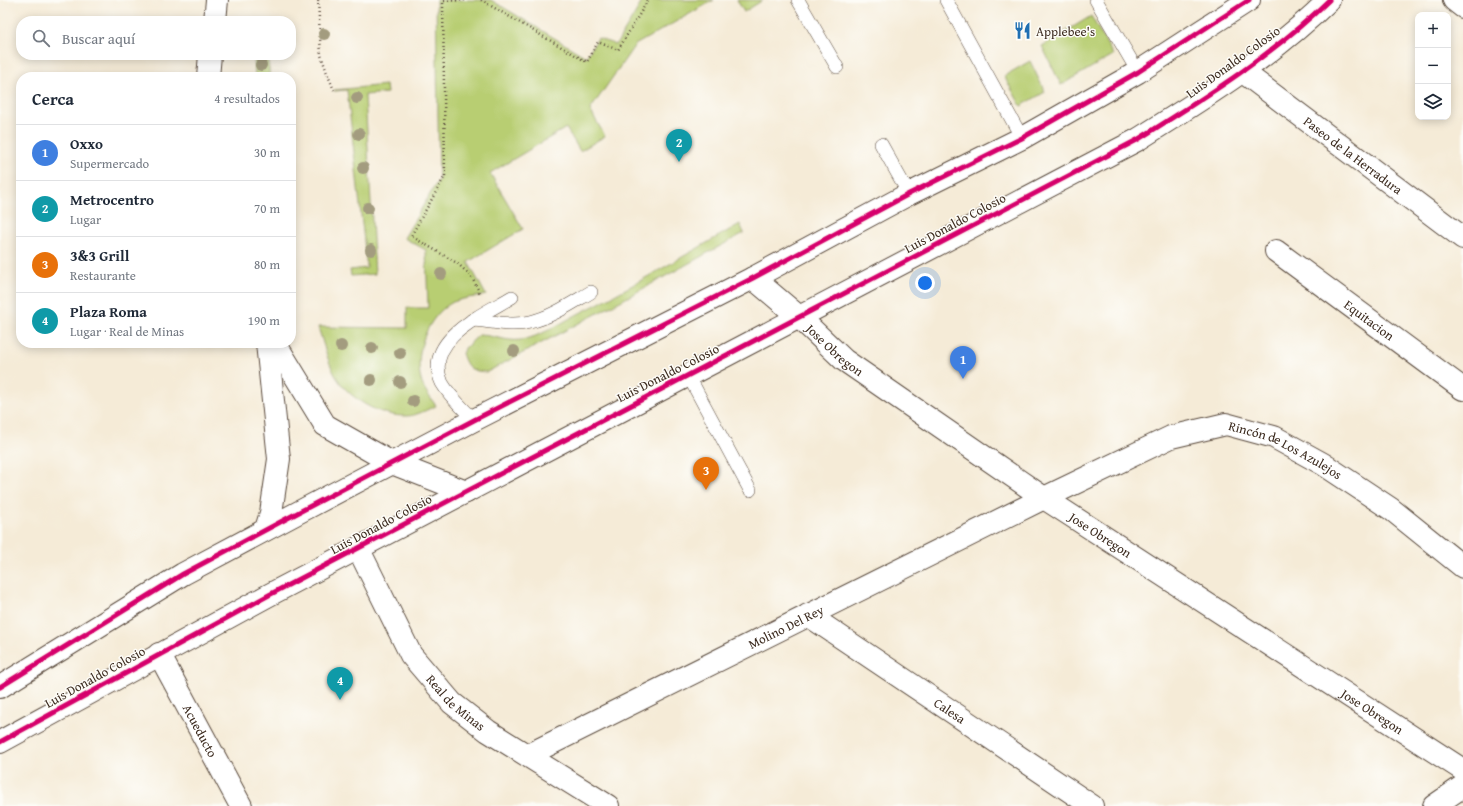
<!DOCTYPE html>
<html lang="es">
<head>
<meta charset="utf-8">
<style>
	:root { --surface:#fff; --page:#f2f2f3; --text:#1f2937; --muted:#747a83; --line:#e0e1e3; --accent:#111827 }
	body { margin:0; font-family:"Gentium Book Plus",serif; background:var(--page); color:var(--text) }
	.controls { position:absolute; right:12px; top:12px; display:grid; overflow:hidden; border-radius:8px; box-shadow:0 2px 10px #0003 }
	.controls button { width:36px; height:36px; display:grid; place-items:center; padding:0; border:0; border-bottom:1px solid var(--line); background:var(--surface); color:var(--text); font:20px sans-serif }
	.you { position:absolute; left:925px; top:283px; width:14px; height:14px; margin:-10px; border:3px solid #fff; border-radius:50%; background:#1a73e8; box-shadow:0 0 0 6px #1a73e833 }
	.badge { display:grid; place-items:center; width:26px; height:26px; border-radius:50%; background:var(--accent); color:#fff; font-size:13px; font-weight:700 }
	.pin { position:absolute; translate:-50% -33px; filter:drop-shadow(0 1px 2px #0008) }
	.pin::after { content:''; position:absolute; top:21px; width:14px; height:12px; background:inherit; clip-path:polygon(0 0,100% 0,50% 100%) }
	.list { margin:0; padding:0; list-style:none }
	h2 { display:flex; justify-content:space-between; align-items:center; height:52px; margin:0; padding:0 16px; font-size:17px }
	h2 small { font-size:13px; font-weight:400; color:var(--muted) }
	.list li { display:grid; grid-template-columns:26px 1fr auto; gap:12px; align-items:center; box-sizing:border-box; height:56px; padding:0 16px; border-top:1px solid var(--line) }
	.list b { display:block; font-size:15px; white-space:nowrap }
	.list p { margin:0; font-size:13px; white-space:nowrap; color:var(--muted) }
	.list em { font-size:13px; font-style:normal; color:var(--muted) }
	.icon { flex:none; width:22px; height:22px; fill:none; stroke:currentColor; stroke-width:2; stroke-linecap:round; stroke-linejoin:round }
	.map { position:relative; flex:none; width:1463px; height:806px; overflow:hidden }
	.search { position:absolute; background:var(--surface); box-shadow:0 2px 10px #0003; left:16px; top:16px; width:280px; height:44px; display:flex; align-items:center; gap:10px; box-sizing:border-box; padding:0 14px; border-radius:16px; color:var(--muted); font-size:15px }
	.panel { position:absolute; background:var(--surface); box-shadow:0 2px 10px #0003; left:16px; top:72px; width:280px; height:276px; border-radius:16px }
	.map>svg:first-child { display:block }
	.green { fill:#b8ce72; stroke:#7a7c48 }
	.lines { fill:none; stroke-linecap:round; stroke-linejoin:round }
	.lane-casing { stroke:#57473a; stroke-width:14 }
	.street-casing { stroke:#57473a; stroke-width:24 }
	.secondary-casing { stroke:#57473a; stroke-width:24 }
	.primary-casing { stroke:#57473a; stroke-width:24 }
	.path { stroke:#57473a; stroke-width:2.5; stroke-dasharray:1 3; stroke-linecap:butt }
	.lane { stroke:#fff; stroke-width:13 }
	.street { stroke:#fff; stroke-width:22 }
	.secondary { stroke:#fff; stroke-width:22 }
	.primary { stroke:#fff; stroke-width:22 }
	.cycleway-casing { stroke:#fdfcf7; stroke-width:8 }
	.cycleway { stroke:#d6006c; stroke-width:5 }
	.tree { fill:#a39c7f }
	.labels { text-anchor:middle; dominant-baseline:central; stroke-width:3; stroke-linejoin:round; paint-order:stroke }
	.poi-label { font-size:13px; fill:#3b2a1e; stroke:#fdfcf7; text-anchor:start }
	.street-label { font-size:13px; fill:#3b2a1e; stroke:#fdfcf7 }
</style>
</head>
<body>
<div class="map">
<svg width="1463" height="806" viewBox="0 0 1463 806">
	<rect width="100%" height="100%" fill="#fdfcf7"/>
	<filter id="ink" filterUnits="userSpaceOnUse"><feTurbulence type="fractalNoise" baseFrequency=".025" numOctaves="2"/><feDisplacementMap in="SourceGraphic" scale="8" xChannelSelector="R" yChannelSelector="G"/><feConvolveMatrix kernelMatrix="1 2 1 2 8 2 1 2 1" color-interpolation-filters="sRGB"/></filter>
	<filter id="wash" filterUnits="userSpaceOnUse"><feTurbulence type="fractalNoise" baseFrequency=".012" numOctaves="4" result="noise"/><feDisplacementMap in="SourceGraphic" scale="16" xChannelSelector="R" yChannelSelector="G"/><feGaussianBlur stdDeviation="0.9" result="paint"/><feColorMatrix in="noise" values="0 0 0 0 0 0 0 0 0 0 0 0 0 0 0 0 0 1.4 0 .05"/><feComposite in="paint" operator="in"/></filter>
	<g filter="url(#wash)">
		<rect width="100%" height="100%" fill="#f5ebd7"/>
		<g class="green">
			<path d="M436 0H491L586 57 598 38 616 45 643 0H714L635 45 590 110 605 136 580 151 566 128 490 173 523 229 468 262 486 295C476 297 463 298 453 302 427 316 414 352 421 380 423 389 431 398 436 406 428 409 416 416 407 416 379 417 347 398 334 373 327 359 323 342 318 327L407 328V308H428L426 250 404 238 439 179Z"/>
			<polygon points="737,0 763,0 744,12"/>
			<polygon points="1091,16 1113,55 1061,85 1042,46"/>
			<polygon points="254,55 279,55 268,60 270,77 255,77"/>
			<polygon points="1030,61 1045,92 1021,106 1004,76"/>
			<polygon points="386,85 387,93 365,95 375,274 351,276 350,270 367,268 347,90 334,91 334,90"/>
			<path d="M740 224 744 233 615 304 487 372C471 371 467 369 462 353L466 347 479 335C493 335 507 342 521 340 539 337 558 325 574 316 630 288 685 255 740 224Z"/>
		</g>
	</g>
	<g filter="url(#ink)">
		<g class="lines">
			<defs>
				<g id="lane">
					<polyline points="798,0 837,67"/>
					<polyline points="946,0 1022,138"/>
					<polyline points="1096,0 1138,72"/>
					<polyline points="881,144 909,194"/>
					<path d="M472 320C490 321 512 327 530 322 552 317 572 303 591 292"/>
					<polyline points="688,375 750,490"/>
					<path d="M474 420C463 408 450 397 442 383 422 340 484 314 512 297"/>
				</g>
				<g id="street">
					<polyline points="1454,0 1463,7"/>
					<path id="s1" d="M1243 72 1463 238"/>
					<path id="s2" d="M1276 251 1463 389"/>
					<path id="s3" d="M753 278 799 317 844 360 1044 498 1463 770"/>
					<path id="s4" d="M358 548 411 655 452 703 488 731 608 806"/>
					<path id="s5" d="M808 615 1092 806"/>
					<path id="s6" d="M159 654 241 806"/>
					<path id="s7" d="M528 755 1044 498 1171 437 1226 424 1274 437 1323 464 1391 509 1463 567"/>
					<polyline points="1434,806 1463,786"/>
				</g>
				<g id="secondary">
					<polyline points="215,21 217,0"/>
					<polyline points="208,77 210,55"/>
					<polyline points="275,343 325,425 392,463 466,492"/>
					<polyline points="266,529 271,513 279,459 267,343"/>
				</g>
				<g id="primary">
					<polyline points="0,687 183,574 301,511 474,420 753,278 909,194 1022,138 1138,72 1249,0"/>
					<path d="M0 742 269 595 1137 140C1204 98 1272 56 1329 0"/>
				</g>
			</defs>
			<use href="#lane" class="lane-casing"/>
			<use href="#street" class="street-casing"/>
			<use href="#secondary" class="secondary-casing"/>
			<use href="#primary" class="primary-casing"/>
			<g class="path">
				<polyline points="318,0 321,55 327,73 334,90"/>
				<polyline points="465,0 443,1 445,176 411,236 457,263 471,276 480,293"/>
				<polyline points="481,0 587,62 598,42 618,50 648,0"/>
			</g>
			<use href="#lane" class="lane"/>
			<use href="#street" class="street"/>
			<use href="#secondary" class="secondary"/>
			<use href="#primary" class="primary"/>
			<defs>
				<g id="cycleway">
					<polyline points="0,687 183,574 301,511 474,420 753,278 909,194 1022,138 1138,72 1249,0"/>
					<path d="M0 742 269 595 1137 140C1204 98 1272 56 1329 0"/>
				</g>
			</defs>
			<use href="#cycleway" class="cycleway-casing"/>
			<use href="#cycleway" class="cycleway"/>
		</g>
		<g class="tree">
			<circle cx="324" cy="34" r="6"/>
			<circle cx="261" cy="65" r="6"/>
			<circle cx="357" cy="98" r="6"/>
			<circle cx="359" cy="134" r="6"/>
			<circle cx="363" cy="168" r="6"/>
			<circle cx="368" cy="208" r="6"/>
			<circle cx="371" cy="250" r="6"/>
			<circle cx="441" cy="274" r="6"/>
			<circle cx="341" cy="346" r="6"/>
			<circle cx="372" cy="348" r="6"/>
			<circle cx="514" cy="351" r="6"/>
			<circle cx="400" cy="353" r="6"/>
			<circle cx="371" cy="380" r="6"/>
			<circle cx="400" cy="382" r="6"/>
			<circle cx="413" cy="401" r="6"/>
		</g>
	</g>
	<defs>
		<symbol id="restaurant-bare" viewBox="-9 -9 18 18"><path d="M-5-6h1v4h1v-4h1v4h1v-4h1v5L-1.5 .5V6h-2V.5L-5-1ZM5-6V6H3V1.5H1.5Q1.5-4 5-6Z" fill="#1f6fb2" stroke="#fdfcf7" stroke-width="2.5" paint-order="stroke"/></symbol>
	</defs>
	<g fill-rule="evenodd">
		<use href="#restaurant-bare" x="1010" y="18" width="25" height="25"/>
	</g>
	<g class="labels">
		<g class="poi-label">
			<text x="1036" y="31">Applebee's</text>
		</g>
		<g class="street-label">
			<text transform="translate(1233 62) rotate(-36)">Luis Donaldo Colosio</text>
			<text stroke="none"><textPath href="#s1" startOffset="138">Paseo de la Herradura</textPath></text>
			<text transform="translate(955 223) rotate(-28)">Luis Donaldo Colosio</text>
			<text stroke="none"><textPath href="#s2" startOffset="116">Equitacion</textPath></text>
			<text stroke="none"><textPath href="#s3" startOffset="109">Jose Obregon</textPath></text>
			<text transform="translate(668 373) rotate(-27)">Luis Donaldo Colosio</text>
			<text stroke="none"><textPath href="#s7" startOffset="839">Rincón de Los Azulejos</textPath></text>
			<text transform="translate(381 524) rotate(-28)">Luis Donaldo Colosio</text>
			<text stroke="none"><textPath href="#s3" startOffset="433">Jose Obregon</textPath></text>
			<text stroke="none"><textPath href="#s7" startOffset="288">Molino Del Rey</textPath></text>
			<text transform="translate(95 677) rotate(-29)">Luis Donaldo Colosio</text>
			<text stroke="none"><textPath href="#s4" startOffset="185">Real de Minas</textPath></text>
			<text stroke="none"><textPath href="#s5" startOffset="171">Calesa</textPath></text>
			<text stroke="none"><textPath href="#s3" startOffset="757">Jose Obregon</textPath></text>
			<text stroke="none"><textPath href="#s6" startOffset="87">Acueducto</textPath></text>
		</g>
	</g>
</svg>
<div class="controls">
<button>+</button>
<button>−</button>
<button><svg class="icon" aria-label="layers" viewBox="0 0 24 24"><path d="M12 4l9 5-9 5-9-5zM3 14l9 5 9-5"/></svg></button>
</div>
<div class="you"></div>
<div class="pin badge" style="left:963px;top:379px;background:#3f7fe0">1</div>
<div class="pin badge" style="left:679px;top:162px;background:#0f9aa8">2</div>
<div class="pin badge" style="left:706px;top:490px;background:#e8710a">3</div>
<div class="pin badge" style="left:340px;top:700px;background:#0f9aa8">4</div>
<div class="search"><svg class="icon" aria-label="search" viewBox="0 0 24 24"><circle cx="10" cy="10" r="6"/><path d="M15 15l6 6"/></svg>Buscar aquí</div>
<section class="panel">
<h2>Cerca<small>4 resultados</small></h2>
<ul class="list">
<li><span class="badge" style="background:#3f7fe0">1</span><div><b>Oxxo</b><p>Supermercado</p></div><em>30 m</em></li>
<li><span class="badge" style="background:#0f9aa8">2</span><div><b>Metrocentro</b><p>Lugar</p></div><em>70 m</em></li>
<li><span class="badge" style="background:#e8710a">3</span><div><b>3&amp;3 Grill</b><p>Restaurante</p></div><em>80 m</em></li>
<li><span class="badge" style="background:#0f9aa8">4</span><div><b>Plaza Roma</b><p>Lugar · Real de Minas</p></div><em>190 m</em></li>
</ul>
</section>
</div>
</body>
</html>
